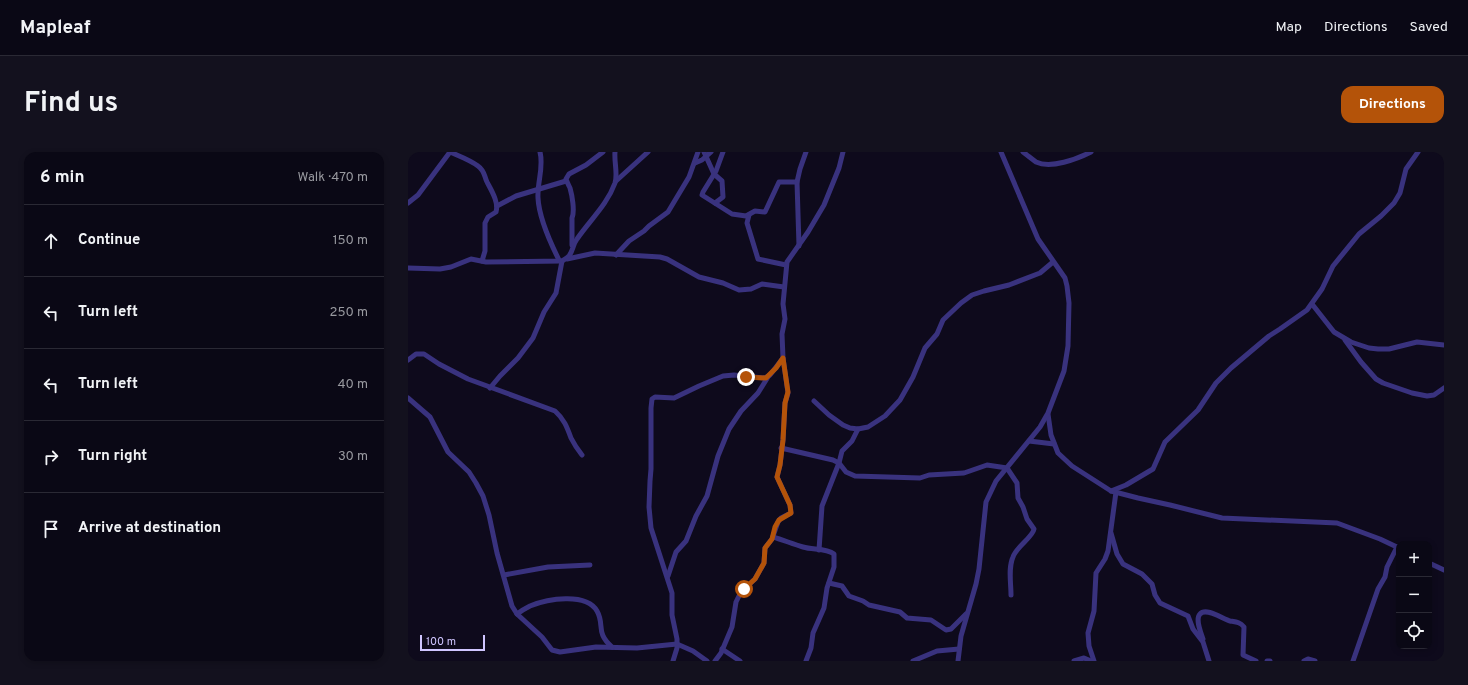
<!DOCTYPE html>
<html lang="en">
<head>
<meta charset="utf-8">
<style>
	:root { --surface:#0a0815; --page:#13111e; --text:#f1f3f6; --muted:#999aa0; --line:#2a2934; --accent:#b45309 }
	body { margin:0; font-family:Overpass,sans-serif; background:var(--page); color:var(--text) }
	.controls { position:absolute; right:12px; bottom:12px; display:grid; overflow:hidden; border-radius:8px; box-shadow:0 2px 6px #0003 }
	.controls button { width:36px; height:36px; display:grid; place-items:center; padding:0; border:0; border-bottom:1px solid var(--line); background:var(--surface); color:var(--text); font:20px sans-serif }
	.scale { position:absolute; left:12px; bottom:10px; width:65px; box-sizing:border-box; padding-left:4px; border:2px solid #cfc5ff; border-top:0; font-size:11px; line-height:14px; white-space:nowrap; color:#cfc5ff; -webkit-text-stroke:3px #0e0a1c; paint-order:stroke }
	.stop { position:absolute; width:12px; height:12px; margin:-9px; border:3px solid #b45309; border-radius:50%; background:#fff }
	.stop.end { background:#b45309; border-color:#fff; box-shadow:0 1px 4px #0008 }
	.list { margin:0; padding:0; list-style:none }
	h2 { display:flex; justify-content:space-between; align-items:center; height:52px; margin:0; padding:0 16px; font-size:17px }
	h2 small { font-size:13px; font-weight:400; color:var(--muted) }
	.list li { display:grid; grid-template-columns:26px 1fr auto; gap:12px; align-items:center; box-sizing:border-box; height:72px; padding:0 16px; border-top:1px solid var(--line) }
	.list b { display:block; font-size:15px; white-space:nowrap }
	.list em { font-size:13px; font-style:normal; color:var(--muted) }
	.icon { flex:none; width:22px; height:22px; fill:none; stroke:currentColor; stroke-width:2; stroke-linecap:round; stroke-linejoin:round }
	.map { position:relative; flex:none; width:1036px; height:509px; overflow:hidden; border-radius:12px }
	header { display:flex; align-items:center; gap:24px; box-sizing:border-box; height:56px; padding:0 20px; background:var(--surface); border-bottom:1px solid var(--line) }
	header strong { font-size:19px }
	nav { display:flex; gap:22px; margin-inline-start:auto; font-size:14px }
	.intro { display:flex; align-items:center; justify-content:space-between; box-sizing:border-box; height:96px; padding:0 24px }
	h1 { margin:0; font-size:28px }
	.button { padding:10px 18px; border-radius:12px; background:var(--accent); color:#fff; font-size:14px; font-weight:700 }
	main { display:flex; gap:24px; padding:0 24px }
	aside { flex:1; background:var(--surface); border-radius:12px; box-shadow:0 2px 6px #0003 }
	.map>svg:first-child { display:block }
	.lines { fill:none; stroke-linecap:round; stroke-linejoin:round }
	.minor { stroke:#39327e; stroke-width:5 }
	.route { stroke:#b45309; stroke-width:5 }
</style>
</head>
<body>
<header>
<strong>Mapleaf</strong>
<nav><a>Map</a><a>Directions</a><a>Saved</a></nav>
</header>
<div class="intro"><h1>Find us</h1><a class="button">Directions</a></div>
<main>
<aside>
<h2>6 min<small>Walk · 470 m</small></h2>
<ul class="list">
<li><svg class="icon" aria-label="ahead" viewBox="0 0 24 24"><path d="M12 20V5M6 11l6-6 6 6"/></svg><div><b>Continue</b></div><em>150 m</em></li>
<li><svg class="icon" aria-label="left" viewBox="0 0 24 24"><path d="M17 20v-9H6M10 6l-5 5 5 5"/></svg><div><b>Turn left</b></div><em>250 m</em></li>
<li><svg class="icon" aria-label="left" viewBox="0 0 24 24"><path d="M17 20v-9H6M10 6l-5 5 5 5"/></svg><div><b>Turn left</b></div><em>40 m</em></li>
<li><svg class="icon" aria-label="right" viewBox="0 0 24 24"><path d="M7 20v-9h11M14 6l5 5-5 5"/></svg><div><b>Turn right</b></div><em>30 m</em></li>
<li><svg class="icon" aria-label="arrive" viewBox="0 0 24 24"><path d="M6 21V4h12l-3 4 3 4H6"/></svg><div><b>Arrive at destination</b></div></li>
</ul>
</aside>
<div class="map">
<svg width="1036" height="509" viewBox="0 0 1036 509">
	<rect width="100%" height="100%" fill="#0e0a1c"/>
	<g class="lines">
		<g class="minor">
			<path d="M42 0C51 4 62 8 70 14 77 19 76 24 79 30 83 38 91 50 88 60L80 65 77 71V99L74 109"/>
			<path d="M132 0C136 15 129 31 130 46 131 66 142 90 151 108"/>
			<polyline points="296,0 306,22 314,29 315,45 307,51"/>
			<polyline points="315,0 308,19 295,40 294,43 324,62 338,64 347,59 357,60 371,30 389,30"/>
			<path d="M615 0C619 3 624 7 628 10 643 17 669 7 683 0"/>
			<polyline points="287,11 294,8 303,0"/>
			<polyline points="208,29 240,0"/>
			<polyline points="0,51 10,43 42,0"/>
			<polyline points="89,54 108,44 158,29"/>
			<polyline points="341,63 339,71 350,107 378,113"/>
			<path d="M164 93V66C167 59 164 43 162 36 160 32 159 30 158 27L161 22 178 13 195 0"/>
			<polyline points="391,94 389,30 392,17 398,0"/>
			<polyline points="208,103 221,89 236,79 241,74 260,60 281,25 290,0"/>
			<polyline points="159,107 187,101 252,105 259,107 291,125 315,131 331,138 343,137 354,132 376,135"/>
			<path d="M0 116 32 117 43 115 63 107 78 110 154 109C157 107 159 106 161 104 165 99 165 92 169 87 182 68 199 53 207 31 210 22 206 10 207 0"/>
			<polyline points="904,152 926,180 943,190 961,196 970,197 981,197 1009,190 1036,193"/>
			<polyline points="937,188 953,210 968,227 975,231 1004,241 1019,244 1026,243 1036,236"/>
			<path d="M0 208 8 202H16L31 212 60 227 147 259C156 267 159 275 163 286 166 292 170 298 174 303"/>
			<polyline points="82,236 92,224 110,206 125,186 136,160 148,141 154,109"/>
			<polyline points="0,246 22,265 40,300 61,320 68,331 75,344 81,363 89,401 104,454 109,462 134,485 144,498 152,500 188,495 229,496 269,492 285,499 299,509"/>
			<polyline points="406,249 421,263 435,273 442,276 450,277 460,275 477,264 492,248 505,225 517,196 529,182 535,168 553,151 564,143 576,139 601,133 632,121 645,110"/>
			<polyline points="640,262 643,283 650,301 664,314 703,339 730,346 762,353 814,366 929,371 972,387 991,396"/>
			<polyline points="621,289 646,292"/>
			<path d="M373 296 425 308 431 311 438 320 447 324 512 326 521 323 556 321 579 313 599 316 609 331 610 346 615 355 619 367 626 377C625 385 608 395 605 405 600 416 603 431 603 443"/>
			<polyline points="703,339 718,333 745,317 757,290 790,258 808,231 823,216 861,184 872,177 899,158 914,137 925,114 951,82 973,64 986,51 992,41 998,17 1010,0"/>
			<polyline points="703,381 709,402 715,412 734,422 744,432 747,443 752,451 780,464 785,477 795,490 801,509"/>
			<path d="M365 385C375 388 385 392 395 395 405 398 418 396 426 402V415L419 436 416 456 405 481 403 496 398 509"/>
			<polyline points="411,398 414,354 431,311 434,299 444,289 450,277"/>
			<polyline points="1021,411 1036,418"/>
			<polyline points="96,423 140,415 182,413"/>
			<polyline points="260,424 268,400 278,389 288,364 299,344 310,304 321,277 333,259 350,241 360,225"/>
			<polyline points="421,431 434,434 441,444 455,449 461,453 492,460 499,466 523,468 538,478 543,477 558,462"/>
			<path d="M109 462C113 459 118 456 122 454 139 447 178 440 189 459 197 473 187 480 204 495"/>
			<path d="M795 487C793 481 787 467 792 462 798 455 815 467 822 469 828 470 832 470 836 475L835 503 848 509"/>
			<polyline points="314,497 332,509"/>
			<polyline points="265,509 269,496 269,487 264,463 264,441 243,376 241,355 242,329 243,317 243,256 244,247 247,245 266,246 291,234 315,224 326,223 357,226 362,223 375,206 374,182 377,167 375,152 379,110 400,80 416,53 431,16 435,0"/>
			<polyline points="307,509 313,501 324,475 328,450 333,440 347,427 356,411 357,396 364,387 370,370 373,366 383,361 382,353 369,325 372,313 375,288 377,251 380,241 375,206"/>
			<polyline points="505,509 529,499 551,497"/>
			<polyline points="550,509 553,484 568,432 571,417 578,350 588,329 632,275 640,261 656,219 660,194 661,151 659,134 657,126 630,87 593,0"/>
			<polyline points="666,509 676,506 683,509"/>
			<polyline points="686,509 681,494 680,481 686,459 688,421 697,407 700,399 708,340"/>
			<polyline points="859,509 862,509"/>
			<polyline points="896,509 900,507 907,509"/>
			<polyline points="945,509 970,437 977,425 979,415 989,395"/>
		</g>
	</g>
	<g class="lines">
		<polyline class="route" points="336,437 347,427 356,411 357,396 364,387 367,375 371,368 383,361 382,353 369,325 372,313 375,288 377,251 380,240 375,206 368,216 358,226 338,225"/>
	</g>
</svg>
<div class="controls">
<button>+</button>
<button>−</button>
<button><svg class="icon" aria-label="locate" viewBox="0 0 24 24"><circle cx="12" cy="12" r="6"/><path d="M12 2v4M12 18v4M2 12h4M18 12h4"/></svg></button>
</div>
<div class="scale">100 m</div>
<div class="stop" style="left:336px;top:437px"></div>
<div class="stop end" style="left:338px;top:225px"></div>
</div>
</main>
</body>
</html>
